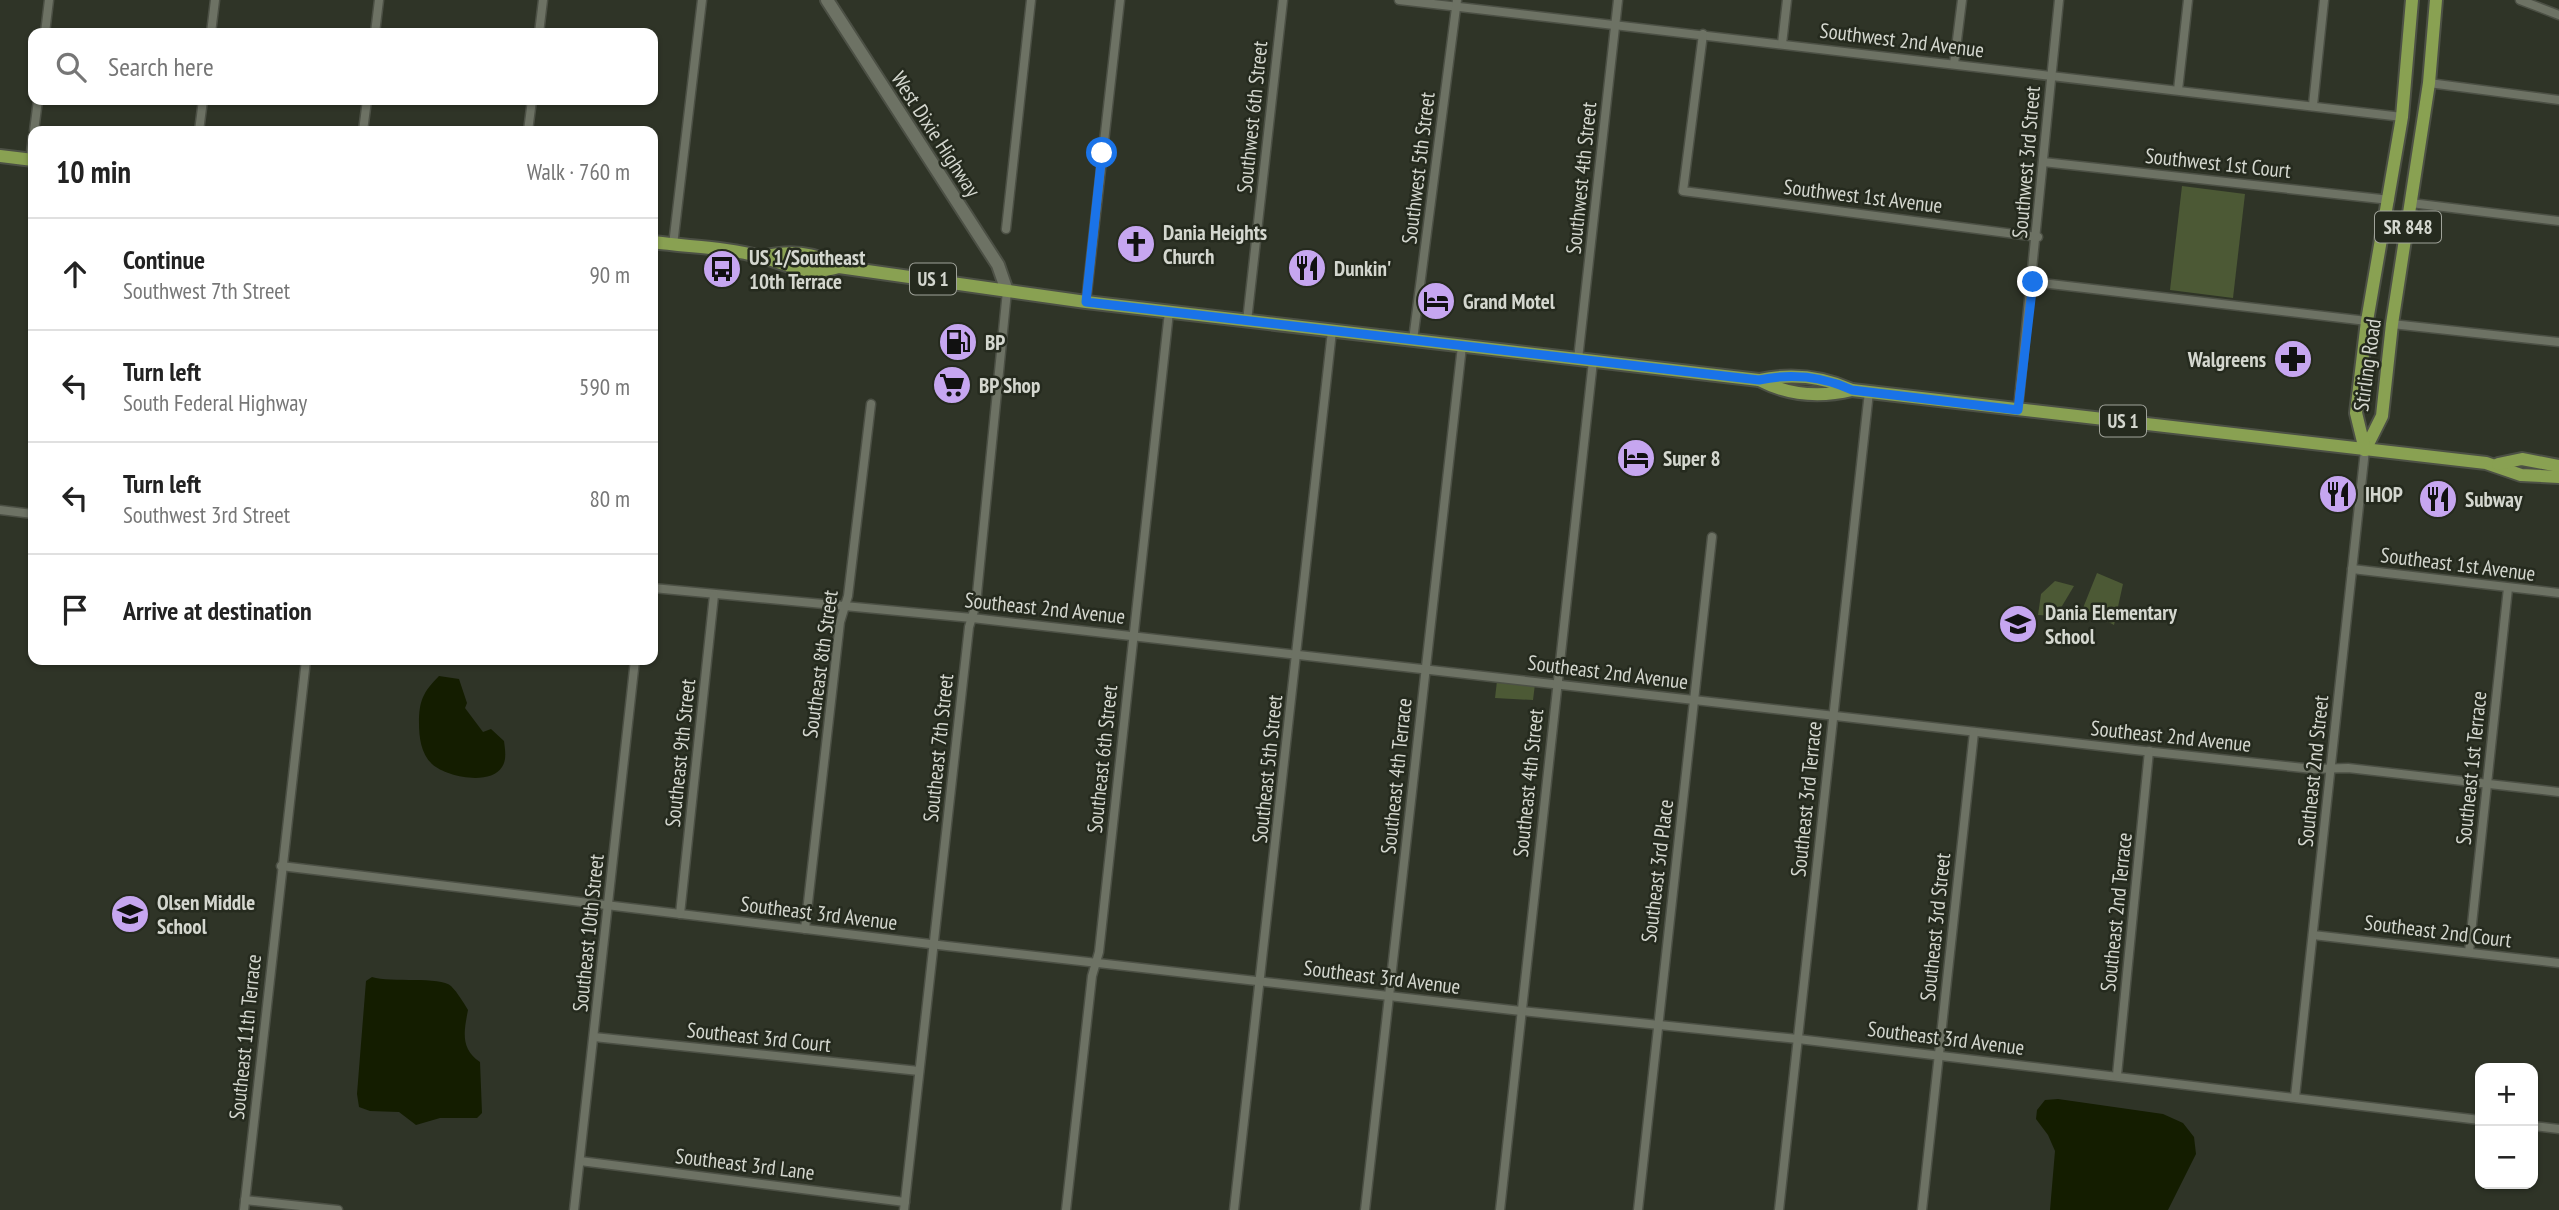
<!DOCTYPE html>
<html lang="en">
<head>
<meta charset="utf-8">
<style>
	:root { --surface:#fff; --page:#f2f2f2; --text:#222; --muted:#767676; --line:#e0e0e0 }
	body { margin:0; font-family:"PT Sans Narrow",sans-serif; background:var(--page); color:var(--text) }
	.controls { position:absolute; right:21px; bottom:21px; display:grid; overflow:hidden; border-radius:14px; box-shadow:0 2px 5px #0004 }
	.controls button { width:63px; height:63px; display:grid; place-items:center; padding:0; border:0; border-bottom:2px solid var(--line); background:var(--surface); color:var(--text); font:35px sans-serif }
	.stop { position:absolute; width:21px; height:21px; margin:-16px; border:5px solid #1a73e8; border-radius:50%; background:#fff }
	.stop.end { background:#1a73e8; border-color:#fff; box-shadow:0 2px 7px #0008 }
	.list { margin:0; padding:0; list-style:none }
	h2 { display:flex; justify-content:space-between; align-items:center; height:91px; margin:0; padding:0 28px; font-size:30px }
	h2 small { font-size:23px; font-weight:400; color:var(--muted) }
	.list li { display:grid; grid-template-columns:46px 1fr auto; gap:21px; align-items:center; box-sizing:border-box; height:112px; padding:0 28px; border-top:2px solid var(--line) }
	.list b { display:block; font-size:26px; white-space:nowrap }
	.list p { margin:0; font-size:23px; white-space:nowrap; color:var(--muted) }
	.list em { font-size:23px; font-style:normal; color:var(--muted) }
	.icon { flex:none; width:38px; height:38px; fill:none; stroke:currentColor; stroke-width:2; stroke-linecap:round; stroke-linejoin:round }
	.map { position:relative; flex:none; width:2559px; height:1210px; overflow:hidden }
	.search { position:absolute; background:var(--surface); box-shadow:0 2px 5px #0004; left:28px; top:28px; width:630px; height:77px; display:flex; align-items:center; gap:18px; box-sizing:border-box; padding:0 24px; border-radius:14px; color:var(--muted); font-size:26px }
	.panel { position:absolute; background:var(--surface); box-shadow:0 2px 5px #0004; left:28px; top:126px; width:630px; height:539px; border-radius:14px }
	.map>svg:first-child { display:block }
	.green { fill:#4c5935 }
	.water { fill:#141d00 }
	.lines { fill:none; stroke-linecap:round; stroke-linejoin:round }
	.minor-casing { stroke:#4c5045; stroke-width:11 }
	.secondary-casing { stroke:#4c5045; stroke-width:16 }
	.primary-casing { stroke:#4c5045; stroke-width:16 }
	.minor { stroke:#6d7264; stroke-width:8 }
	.secondary { stroke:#6d7264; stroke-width:12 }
	.primary { stroke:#89a152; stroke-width:12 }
	.route { stroke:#1a73e8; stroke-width:9 }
	.labels { text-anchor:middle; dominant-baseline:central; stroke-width:5; stroke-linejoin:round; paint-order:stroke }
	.shield { fill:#252a1e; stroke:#a0a39a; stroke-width:2 }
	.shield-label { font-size:19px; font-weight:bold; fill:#d4d7cf }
	.street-label { font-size:21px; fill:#d4d7cf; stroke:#252a1e }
	.poi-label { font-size:21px; font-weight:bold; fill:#d4d7cf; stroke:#252a1e; text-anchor:start }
</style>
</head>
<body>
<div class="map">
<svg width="2559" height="1210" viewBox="0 0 2559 1210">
	<rect width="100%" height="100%" fill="#2f3427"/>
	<g class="green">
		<polygon points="2182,186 2245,194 2233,298 2170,290"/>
		<polygon points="2097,573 2123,584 2114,625 2083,608"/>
		<polygon points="2055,581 2074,586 2056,616 2038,615 2041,594"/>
		<polygon points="1497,681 1535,684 1533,700 1495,698"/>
	</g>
	<g class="water">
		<path d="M439 676 459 679 467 703 465 708 483 732 491 729 504 741C505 749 507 760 502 767 490 786 446 777 432 764 421 754 419 737 419 723 419 701 423 692 439 676Z"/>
		<path d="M372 977C391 983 440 976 451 986 458 993 463 1002 468 1010 464 1031 460 1049 480 1062L482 1113 477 1118H440L416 1125 399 1112 370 1111 359 1107 357 1094 366 981Z"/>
		<polygon points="2058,1099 2163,1114 2183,1123 2194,1137 2196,1154 2168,1210 2050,1210 2055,1151 2048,1135 2036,1119 2037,1110 2045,1100"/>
	</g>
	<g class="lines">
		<defs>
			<g id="minor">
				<polyline points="1399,0 2402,117"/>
				<polyline points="2520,0 2559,15"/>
				<polyline points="45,33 49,0"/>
				<polyline points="211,33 215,0"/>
				<polyline points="375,33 379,0"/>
				<polyline points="539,33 543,0"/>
				<polyline points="1703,34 1683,191 2038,237"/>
				<polyline points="1782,44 1787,0"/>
				<polyline points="1954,64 1962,0"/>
				<polyline points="2429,83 2559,100"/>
				<polyline points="2178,90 2188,0"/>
				<polyline points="2313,105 2324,0"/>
				<polyline points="34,131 38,100"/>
				<polyline points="199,131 203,100"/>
				<polyline points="363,131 367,100"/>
				<polyline points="528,131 532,100"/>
				<polyline points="30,160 33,136"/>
				<polyline points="2043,162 2390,200"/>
				<polyline points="2411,203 2559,221"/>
				<polyline points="1006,229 1031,0"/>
				<polyline points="673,245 702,0"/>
				<polyline points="2033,282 2367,321"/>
				<polyline points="1086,302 1120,0"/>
				<polyline points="1247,321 1283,0"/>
				<polyline points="2392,324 2559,342"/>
				<polyline points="1413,340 1457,0"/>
				<polyline points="1578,359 1618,0"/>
				<polyline points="2018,409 2059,0"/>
				<polyline points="0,510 33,514"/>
				<polyline points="2352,569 2559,593"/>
				<polyline points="653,588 972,618 2135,750 2313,769 2348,768 2559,792"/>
				<polyline points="281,866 947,946 1521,1011 1798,1039 2480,1120"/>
				<polyline points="680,914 714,595"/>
				<polyline points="805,929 840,622 848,596 871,404"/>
				<polyline points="2313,935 2559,963"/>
				<polyline points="2469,952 2508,588"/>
				<polyline points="594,1037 919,1071"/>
				<polyline points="2117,1075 2149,751"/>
				<polyline points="2295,1097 2365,450"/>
				<polyline points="2533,1126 2559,1129"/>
				<polyline points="580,1161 905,1202"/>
				<polyline points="245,1200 338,1210"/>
				<polyline points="244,1210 306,660"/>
				<polyline points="574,1210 635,660"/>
				<polyline points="904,1210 969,627 976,604 1007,291"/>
				<polyline points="1066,1210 1092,976 1099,952 1169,312"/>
				<polyline points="1234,1210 1332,331"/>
				<polyline points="1365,1210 1462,346"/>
				<polyline points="1500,1210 1593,361"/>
				<polyline points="1638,1210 1712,537"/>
				<polyline points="1779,1210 1869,392"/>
				<polyline points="1922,1210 1974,732"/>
			</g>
			<polyline id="secondary" points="827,0 998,265 1007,291"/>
			<g id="primary">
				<polyline points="0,156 33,160"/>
				<path d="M653 242C688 247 727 247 761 257 793 265 803 277 839 267L1086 302 1759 380C1792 373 1821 376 1852 390L2486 463 2521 475 2559 477"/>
				<path d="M762 257C790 250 815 252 839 267"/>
				<path d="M1759 380C1788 395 1819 398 1852 390"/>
				<polyline points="2365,450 2382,416 2392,324 2429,83 2436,0"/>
				<polyline points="2365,450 2356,413 2367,321 2402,117 2412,0"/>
				<polyline points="2498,464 2522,459 2559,466"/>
			</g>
		</defs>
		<use href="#minor" class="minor-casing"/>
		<use href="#secondary" class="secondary-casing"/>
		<use href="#primary" class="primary-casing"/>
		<use href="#minor" class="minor"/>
		<use href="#secondary" class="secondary"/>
		<use href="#primary" class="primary"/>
	</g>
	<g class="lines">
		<path class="route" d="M1102 153 1086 302 1759 380C1792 373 1821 376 1852 390L2018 410 2033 282"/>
	</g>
	<defs>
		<symbol id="church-disc" viewBox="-11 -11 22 22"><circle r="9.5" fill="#c6a6f0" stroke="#252a1e"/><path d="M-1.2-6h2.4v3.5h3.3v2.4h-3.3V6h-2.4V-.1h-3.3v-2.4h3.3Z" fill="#111"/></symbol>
		<symbol id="restaurant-disc" viewBox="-11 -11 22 22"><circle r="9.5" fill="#c6a6f0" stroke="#252a1e"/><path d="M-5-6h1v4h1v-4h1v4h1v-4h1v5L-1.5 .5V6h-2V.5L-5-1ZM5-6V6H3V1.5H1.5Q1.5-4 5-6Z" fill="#111"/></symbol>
		<symbol id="bus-disc" viewBox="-11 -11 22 22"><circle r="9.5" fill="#c6a6f0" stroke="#252a1e"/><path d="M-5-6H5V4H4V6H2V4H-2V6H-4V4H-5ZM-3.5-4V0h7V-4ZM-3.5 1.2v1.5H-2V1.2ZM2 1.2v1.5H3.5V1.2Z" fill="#111"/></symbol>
		<symbol id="hotel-disc" viewBox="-11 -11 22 22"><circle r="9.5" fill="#c6a6f0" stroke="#252a1e"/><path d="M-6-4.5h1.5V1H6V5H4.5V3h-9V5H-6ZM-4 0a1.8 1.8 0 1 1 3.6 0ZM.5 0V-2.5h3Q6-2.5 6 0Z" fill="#111"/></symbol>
		<symbol id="fuel-disc" viewBox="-11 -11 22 22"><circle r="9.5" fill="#c6a6f0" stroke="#252a1e"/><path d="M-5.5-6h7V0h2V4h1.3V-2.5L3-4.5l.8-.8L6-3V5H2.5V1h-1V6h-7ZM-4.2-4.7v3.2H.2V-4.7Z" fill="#111"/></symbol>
		<symbol id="pharmacy-disc" viewBox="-11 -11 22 22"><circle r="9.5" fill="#c6a6f0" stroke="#252a1e"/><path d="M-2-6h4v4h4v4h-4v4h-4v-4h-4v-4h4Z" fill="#111"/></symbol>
		<symbol id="supermarket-disc" viewBox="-11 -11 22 22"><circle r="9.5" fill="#c6a6f0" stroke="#252a1e"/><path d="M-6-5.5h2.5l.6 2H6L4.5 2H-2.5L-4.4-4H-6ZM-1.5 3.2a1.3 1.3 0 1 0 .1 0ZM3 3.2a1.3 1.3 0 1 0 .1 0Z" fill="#111"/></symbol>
		<symbol id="school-disc" viewBox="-11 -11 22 22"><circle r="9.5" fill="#c6a6f0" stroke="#252a1e"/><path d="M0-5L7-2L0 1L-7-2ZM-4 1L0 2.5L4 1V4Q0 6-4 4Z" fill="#111"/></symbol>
	</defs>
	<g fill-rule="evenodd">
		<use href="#church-disc" x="1114" y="222" width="44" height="44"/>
		<use href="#restaurant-disc" x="1285" y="246" width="44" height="44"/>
		<use href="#bus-disc" x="700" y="247" width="44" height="44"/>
		<use href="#hotel-disc" x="1414" y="279" width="44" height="44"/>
		<use href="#fuel-disc" x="936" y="320" width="44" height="44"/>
		<use href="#pharmacy-disc" x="2271" y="337" width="44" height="44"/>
		<use href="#supermarket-disc" x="930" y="363" width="44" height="44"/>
		<use href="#hotel-disc" x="1614" y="436" width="44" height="44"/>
		<use href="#restaurant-disc" x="2316" y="472" width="44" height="44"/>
		<use href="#restaurant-disc" x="2416" y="477" width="44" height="44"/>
		<use href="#school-disc" x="1996" y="602" width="44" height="44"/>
		<use href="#school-disc" x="108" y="892" width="44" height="44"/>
	</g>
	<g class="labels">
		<g class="shield">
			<rect x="2375" y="211.5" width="66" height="31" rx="5"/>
			<rect x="910" y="263.5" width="46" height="31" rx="5"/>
			<rect x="2100" y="405.5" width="46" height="31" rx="5"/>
		</g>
		<g class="shield-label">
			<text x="2408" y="227">SR 848</text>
			<text x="933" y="279">US 1</text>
			<text x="2123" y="421">US 1</text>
		</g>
		<g class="street-label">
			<text transform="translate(1902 40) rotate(7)">Southwest 2nd Avenue</text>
			<text transform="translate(1252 117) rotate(-84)">Southwest 6th Street</text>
			<text transform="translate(936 134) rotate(57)">West Dixie Highway</text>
			<text transform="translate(2026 162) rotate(-85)">Southwest 3rd Street</text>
			<text transform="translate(2218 163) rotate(6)">Southwest 1st Court</text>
			<text transform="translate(1418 168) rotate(-83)">Southwest 5th Street</text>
			<text transform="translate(1581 178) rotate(-84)">Southwest 4th Street</text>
			<text transform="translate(1863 196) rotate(7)">Southwest 1st Avenue</text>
			<text transform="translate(2367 365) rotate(-82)">Stirling Road</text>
			<text transform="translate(2458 564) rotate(7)">Southeast 1st Avenue</text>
			<text transform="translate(1045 608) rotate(6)">Southeast 2nd Avenue</text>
			<text transform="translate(820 664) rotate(-82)">Southeast 8th Street</text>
			<text transform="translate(1608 672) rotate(7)">Southeast 2nd Avenue</text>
			<text transform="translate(2171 736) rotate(6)">Southeast 2nd Avenue</text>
			<text transform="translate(938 748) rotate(-84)">Southeast 7th Street</text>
			<text transform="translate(680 753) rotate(-84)">Southeast 9th Street</text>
			<text transform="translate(1102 759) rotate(-84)">Southeast 6th Street</text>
			<text transform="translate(2471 768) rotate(-84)">Southeast 1st Terrace</text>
			<text transform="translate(1267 769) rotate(-84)">Southeast 5th Street</text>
			<text transform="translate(2313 771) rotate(-84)">Southeast 2nd Street</text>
			<text transform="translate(1396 776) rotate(-84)">Southeast 4th Terrace</text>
			<text transform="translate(1528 783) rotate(-84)">Southeast 4th Street</text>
			<text transform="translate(1806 799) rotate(-84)">Southeast 3rd Terrace</text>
			<text transform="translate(1657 871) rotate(-83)">Southeast 3rd Place</text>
			<text transform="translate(2116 912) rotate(-84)">Southeast 2nd Terrace</text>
			<text transform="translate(819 913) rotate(7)">Southeast 3rd Avenue</text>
			<text transform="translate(1935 927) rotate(-84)">Southeast 3rd Street</text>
			<text transform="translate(2438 931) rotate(7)">Southeast 2nd Court</text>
			<text transform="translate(588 933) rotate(-84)">Southeast 10th Street</text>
			<text transform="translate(1382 977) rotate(7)">Southeast 3rd Avenue</text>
			<text transform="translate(245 1037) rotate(-84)">Southeast 11th Terrace</text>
			<text transform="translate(759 1037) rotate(6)">Southeast 3rd Court</text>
			<text transform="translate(1946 1038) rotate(7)">Southeast 3rd Avenue</text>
			<text transform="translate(745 1164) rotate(7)">Southeast 3rd Lane</text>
		</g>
		<g class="poi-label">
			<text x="1163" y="232">Dania Heights<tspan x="1163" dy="24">Church</tspan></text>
			<text x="749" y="257">US 1/Southeast<tspan x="749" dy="24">10th Terrace</tspan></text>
			<text x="1334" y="268">Dunkin'</text>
			<text x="1463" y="301">Grand Motel</text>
			<text x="985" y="342">BP</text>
			<text x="2266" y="359" text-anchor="end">Walgreens</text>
			<text x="979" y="385">BP Shop</text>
			<text x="1663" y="458">Super 8</text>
			<text x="2365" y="494">IHOP</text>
			<text x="2465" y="499">Subway</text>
			<text x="2045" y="612">Dania Elementary<tspan x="2045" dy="24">School</tspan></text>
			<text x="157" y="902">Olsen Middle<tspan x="157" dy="24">School</tspan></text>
		</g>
	</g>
</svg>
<div class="controls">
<button>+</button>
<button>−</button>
</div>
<div class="stop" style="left:1102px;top:153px"></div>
<div class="stop end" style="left:2033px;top:282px"></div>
<div class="search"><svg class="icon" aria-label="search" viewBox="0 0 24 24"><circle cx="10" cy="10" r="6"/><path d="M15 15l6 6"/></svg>Search here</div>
<section class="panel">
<h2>10 min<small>Walk · 760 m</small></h2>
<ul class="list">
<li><svg class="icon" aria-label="ahead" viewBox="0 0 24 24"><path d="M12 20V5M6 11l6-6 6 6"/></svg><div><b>Continue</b><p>Southwest 7th Street</p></div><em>90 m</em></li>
<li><svg class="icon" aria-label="left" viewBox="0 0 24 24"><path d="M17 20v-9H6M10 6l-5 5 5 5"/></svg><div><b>Turn left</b><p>South Federal Highway</p></div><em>590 m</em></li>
<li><svg class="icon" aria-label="left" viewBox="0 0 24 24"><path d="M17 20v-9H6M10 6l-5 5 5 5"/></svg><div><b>Turn left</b><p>Southwest 3rd Street</p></div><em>80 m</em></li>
<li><svg class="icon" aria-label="arrive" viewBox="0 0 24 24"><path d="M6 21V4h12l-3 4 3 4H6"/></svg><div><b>Arrive at destination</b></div></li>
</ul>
</section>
</div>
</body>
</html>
